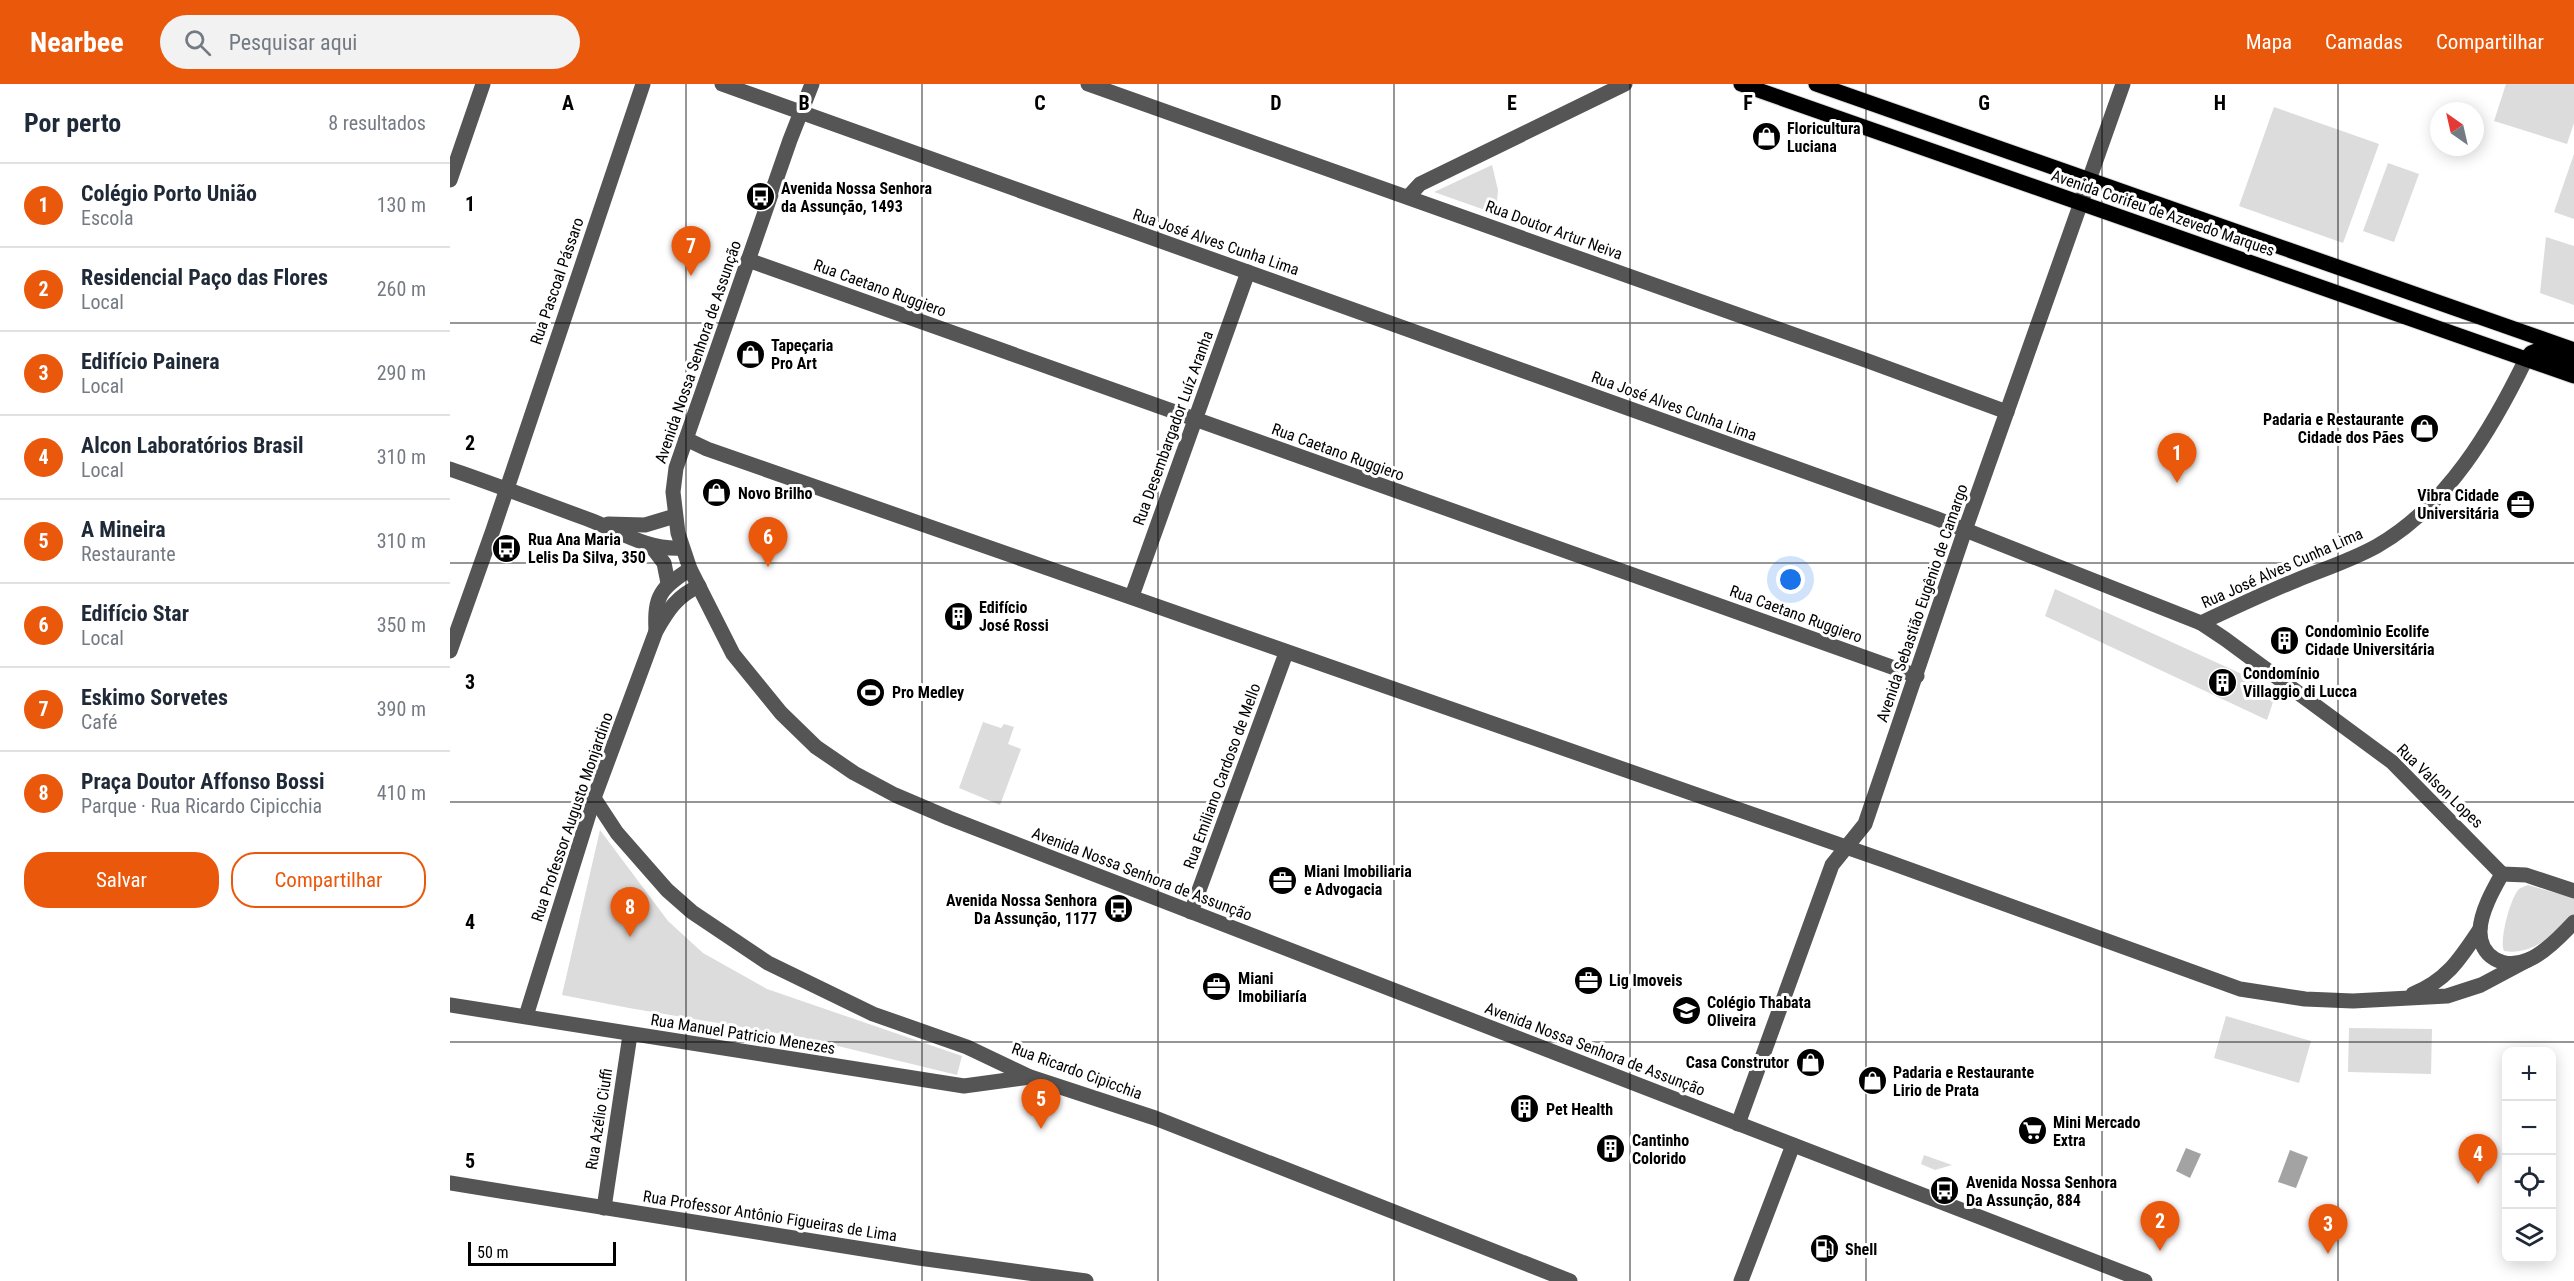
<!DOCTYPE html>
<html lang="pt">
<head>
<meta charset="utf-8">
<style>
	:root { --surface:#fff; --page:#f2f2f3; --text:#1f2937; --muted:#747a83; --line:#e0e1e3; --accent:#ea580c }
	body { margin:0; font-family:"Roboto Condensed",sans-serif; background:var(--page); color:var(--text) }
	.controls { position:absolute; right:18px; bottom:18px; display:grid; overflow:hidden; border-radius:12px; box-shadow:0 3px 15px #0003 }
	.controls button { width:54px; height:54px; display:grid; place-items:center; padding:0; border:0; border-bottom:2px solid var(--line); background:var(--surface); color:var(--text); font:30px sans-serif }
	.compass { position:absolute; left:1980px; top:18px; width:54px; height:54px; border-radius:50%; background:var(--surface); box-shadow:0 3px 15px #0003; rotate:326deg }
	.scale { position:absolute; left:18px; bottom:15px; width:148px; box-sizing:border-box; padding-left:6px; border:3px solid #000; border-top:0; font-size:16px; line-height:21px; white-space:nowrap; color:#000; -webkit-text-stroke:4px #fff; paint-order:stroke }
	.you { position:absolute; left:1341px; top:496px; width:21px; height:21px; margin:-15px; border:4px solid #fff; border-radius:50%; background:#1a73e8; box-shadow:0 0 0 9px #1a73e833 }
	.badge { display:grid; place-items:center; width:39px; height:39px; border-radius:50%; background:var(--accent); color:#fff; font-size:20px; font-weight:700 }
	.pin { position:absolute; translate:-50% -50px; filter:drop-shadow(0 2px 3px #0008) }
	.pin::after { content:''; position:absolute; top:32px; width:21px; height:18px; background:inherit; clip-path:polygon(0 0,100% 0,50% 100%) }
	.list { margin:0; padding:0; list-style:none }
	h2 { display:flex; justify-content:space-between; align-items:center; height:78px; margin:0; padding:0 24px; font-size:26px }
	h2 small { font-size:20px; font-weight:400; color:var(--muted) }
	.list li { display:grid; grid-template-columns:39px 1fr auto; gap:18px; align-items:center; box-sizing:border-box; height:84px; padding:0 24px; border-top:2px solid var(--line) }
	.list b { display:block; font-size:22px; white-space:nowrap }
	.list p { margin:0; font-size:20px; white-space:nowrap; color:var(--muted) }
	.list em { font-size:20px; font-style:normal; color:var(--muted) }
	.actions { display:flex; gap:12px; padding:18px 24px }
	.actions a { flex:1; padding:14px 0; border:2px solid var(--accent); border-radius:24px; text-align:center; font-size:21px; color:var(--accent) }
	.actions .main { background:var(--accent); color:#fff }
	.icon { flex:none; width:33px; height:33px; fill:none; stroke:currentColor; stroke-width:2; stroke-linecap:round; stroke-linejoin:round }
	.map { position:relative; flex:none; width:2124px; height:1197px; overflow:hidden }
	header { display:flex; align-items:center; gap:36px; box-sizing:border-box; height:84px; padding:0 30px; background:var(--accent); color:#fff }
	header strong { font-size:28px }
	nav { display:flex; gap:33px; margin-inline-start:auto; font-size:21px }
	.search { width:420px; height:54px; background:var(--page); display:flex; align-items:center; gap:15px; box-sizing:border-box; padding:0 21px; border-radius:33px; color:var(--muted); font-size:22px }
	main { display:flex }
	aside { flex:1; background:var(--surface) }
	.map>svg:first-child { display:block }
	.green { fill:#dcdcdc }
	.water { fill:#a3a3a3 }
	.lines { fill:none; stroke-linecap:round; stroke-linejoin:round }
	.major-casing { stroke:#dbdbdb; stroke-width:17 }
	.minor { stroke:#555; stroke-width:15 }
	.major { stroke:#000; stroke-width:15 }
	.grid { fill:none; stroke:#000; stroke-width:1.5; stroke-opacity:0.55 }
	.labels { text-anchor:middle; dominant-baseline:central; stroke-width:6; stroke-linejoin:round; paint-order:stroke }
	.poi-label { font-size:16px; font-weight:bold; fill:#000; stroke:#fff; text-anchor:start }
	.street-label { font-size:16px; fill:#000; stroke:#fff }
	.grid-label { font-size:20px; text-anchor:middle; font-weight:bold; fill:#000; stroke:#fff; stroke-width:6; stroke-linejoin:round; paint-order:stroke }
</style>
</head>
<body>
<header>
<strong>Nearbee</strong>
<div class="search"><svg class="icon" aria-label="search" viewBox="0 0 24 24"><circle cx="10" cy="10" r="6"/><path d="M15 15l6 6"/></svg>Pesquisar aqui</div>
<nav><a>Mapa</a><a>Camadas</a><a>Compartilhar</a></nav>
</header>
<main>
<aside>
<h2>Por perto<small>8 resultados</small></h2>
<ul class="list">
<li><span class="badge">1</span><div><b>Colégio Porto União</b><p>Escola</p></div><em>130 m</em></li>
<li><span class="badge">2</span><div><b>Residencial Paço das Flores</b><p>Local</p></div><em>260 m</em></li>
<li><span class="badge">3</span><div><b>Edifício Painera</b><p>Local</p></div><em>290 m</em></li>
<li><span class="badge">4</span><div><b>Alcon Laboratórios Brasil</b><p>Local</p></div><em>310 m</em></li>
<li><span class="badge">5</span><div><b>A Mineira</b><p>Restaurante</p></div><em>310 m</em></li>
<li><span class="badge">6</span><div><b>Edifício Star</b><p>Local</p></div><em>350 m</em></li>
<li><span class="badge">7</span><div><b>Eskimo Sorvetes</b><p>Café</p></div><em>390 m</em></li>
<li><span class="badge">8</span><div><b>Praça Doutor Affonso Bossi</b><p>Parque · Rua Ricardo Cipicchia</p></div><em>410 m</em></li>
</ul>
<div class="actions"><a class="main">Salvar</a><a>Compartilhar</a></div>
</aside>
<div class="map">
<svg width="2124" height="1197" viewBox="0 0 2124 1197">
	<rect width="100%" height="100%" fill="#fff"/>
	<g class="green">
		<polygon points="2056,0 2124,0 2124,39 2117,60 2044,37"/>
		<polygon points="1824,23 1929,60 1893,159 1789,122"/>
		<polygon points="2124,70 2124,135 2104,128"/>
		<polygon points="1938,79 1969,90 1944,158 1913,147"/>
		<polygon points="1042,81 1048,106 1046,130 984,108"/>
		<polygon points="2096,153 2124,162 2124,221 2090,209"/>
		<polygon points="1605,505 1827,606 1817,636 1595,532"/>
		<polygon points="533,638 551,644 554,640 564,643 558,660 571,665 550,721 509,704"/>
		<polygon points="150,746 218,837 253,869 317,905 512,972 507,991 351,953 179,924 112,911"/>
		<path d="M2078 801 2124 814V830C2108 849 2081 872 2054 867 2049 857 2060 814 2069 805 2072 803 2075 802 2078 801Z"/>
		<polygon points="1776,932 1861,957 1849,999 1764,974"/>
		<polygon points="1899,944 1982,945 1981,990 1898,988"/>
		<polygon points="1474,1071 1502,1081 1485,1086 1471,1080"/>
	</g>
	<g class="water">
		<polygon points="1736,1064 1751,1070 1740,1094 1726,1087"/>
		<polygon points="1840,1066 1858,1073 1846,1104 1828,1098"/>
	</g>
	<g class="lines">
		<defs>
			<g id="major">
				<polyline points="1291,0 2124,292"/>
				<polyline points="1366,0 2124,266"/>
				<polyline points="2076,275 2081,269 2086,267 2124,280"/>
			</g>
		</defs>
		<use href="#major" class="major-casing"/>
		<g class="minor">
			<polyline points="272,0 1485,434 1751,539 1775,555 1942,678 2052,790"/>
			<polyline points="362,0 340,56 236,355 226,384 223,408 228,449 240,485 283,570 331,629 366,663 404,689 445,711 499,734 1695,1197"/>
			<polyline points="638,0 1418,277 1557,328"/>
			<polyline points="0,96 33,0"/>
			<polyline points="958,113 970,100 1175,0"/>
			<polyline points="298,176 1467,592"/>
			<polyline points="236,355 257,365 1436,777 1790,905 1855,915 1903,917 1997,912 2031,901 2078,876"/>
			<path d="M0 385C47 401 93 419 140 436 171 448 197 466 232 464"/>
			<polyline points="158,440 195,441 225,432"/>
			<polyline points="201,462 214,479 218,499"/>
			<polyline points="682,512 798,188"/>
			<path d="M1751 539C1783 524 1815 509 1847 496 1874 485 1902 476 1927 462 1997 422 2042 345 2076 275"/>
			<path d="M206 547C204 511 211 504 240 485"/>
			<polyline points="0,567 43,446 193,0"/>
			<polyline points="144,714 167,749 217,806 242,828 318,879 423,930 517,963 580,993 705,1034 1120,1197"/>
			<path d="M2052 790C2043 806 2031 827 2030 846 2029 873 2054 886 2078 876 2093 870 2113 850 2124 838"/>
			<polyline points="2052,790 2076,791 2124,807"/>
			<polyline points="741,828 836,569"/>
			<path d="M1963 910C1997 896 2010 875 2030 845"/>
			<polyline points="0,921 514,1002 580,993"/>
			<path d="M76 932 144 714 206 547C218 526 227 512 249 502"/>
			<polyline points="1288,1040 1382,781 1415,740 1515,446 1673,0"/>
			<polyline points="0,1099 469,1174 636,1197"/>
			<polyline points="154,1124 180,951"/>
			<polyline points="1291,1197 1343,1061"/>
		</g>
		<use href="#major" class="major"/>
	</g>
	<path class="grid" d="M236 0V1197M472 0V1197M708 0V1197M944 0V1197M1180 0V1197M1416 0V1197M1652 0V1197M1888 0V1197M0 239H2124M0 479H2124M0 718H2124M0 958H2124"/>
	<defs>
		<symbol id="shop-disc" viewBox="-11 -11 22 22"><circle r="9.5" fill="#000" stroke="#fff"/><path d="M-5-2.5h2.3a2.7 3.5 0 0 1 5.4 0H5L5.5 6h-11ZM-1.5-2.5h3a1.5 2.3 0 0 0-3 0Z" fill="#fff"/></symbol>
		<symbol id="bus-disc" viewBox="-11 -11 22 22"><circle r="9.5" fill="#000" stroke="#fff"/><path d="M-5-6H5V4H4V6H2V4H-2V6H-4V4H-5ZM-3.5-4V0h7V-4ZM-3.5 1.2v1.5H-2V1.2ZM2 1.2v1.5H3.5V1.2Z" fill="#fff"/></symbol>
		<symbol id="office-disc" viewBox="-11 -11 22 22"><circle r="9.5" fill="#000" stroke="#fff"/><path d="M-6-3h4V-5.5h4V-3h4V5H-6ZM-1-4.5V-3h2v-1.5ZM-6 0V1H6V0Z" fill="#fff"/></symbol>
		<symbol id="building-disc" viewBox="-11 -11 22 22"><circle r="9.5" fill="#000" stroke="#fff"/><path d="M-4-6H4V6H1V3H-1V6H-4ZM-2.5-4.3h1.7v1.8h-1.7ZM.8-4.3h1.7v1.8H.8ZM-2.5-1h1.7V.8h-1.7ZM.8-1h1.7V.8H.8Z" fill="#fff"/></symbol>
		<symbol id="stadium-disc" viewBox="-11 -11 22 22"><circle r="9.5" fill="#000" stroke="#fff"/><path d="M0-5a6.5 5 0 1 0 0 10a6.5 5 0 1 0 0-10ZM-3.5-1.8h7v3.6h-7Z" fill="#fff"/></symbol>
		<symbol id="school-disc" viewBox="-11 -11 22 22"><circle r="9.5" fill="#000" stroke="#fff"/><path d="M0-5L7-2L0 1L-7-2ZM-4 1L0 2.5L4 1V4Q0 6-4 4Z" fill="#fff"/></symbol>
		<symbol id="supermarket-disc" viewBox="-11 -11 22 22"><circle r="9.5" fill="#000" stroke="#fff"/><path d="M-6-5.5h2.5l.6 2H6L4.5 2H-2.5L-4.4-4H-6ZM-1.5 3.2a1.3 1.3 0 1 0 .1 0ZM3 3.2a1.3 1.3 0 1 0 .1 0Z" fill="#fff"/></symbol>
		<symbol id="fuel-disc" viewBox="-11 -11 22 22"><circle r="9.5" fill="#000" stroke="#fff"/><path d="M-5.5-6h7V0h2V4h1.3V-2.5L3-4.5l.8-.8L6-3V5H2.5V1h-1V6h-7ZM-4.2-4.7v3.2H.2V-4.7Z" fill="#fff"/></symbol>
	</defs>
	<g fill-rule="evenodd">
		<use href="#shop-disc" x="1300" y="36" width="33" height="33"/>
		<use href="#bus-disc" x="294" y="96" width="33" height="33"/>
		<use href="#shop-disc" x="284" y="254" width="33" height="33"/>
		<use href="#shop-disc" x="1958" y="328" width="33" height="33"/>
		<use href="#shop-disc" x="250" y="392" width="33" height="33"/>
		<use href="#office-disc" x="2054" y="404" width="33" height="33"/>
		<use href="#bus-disc" x="40" y="448" width="33" height="33"/>
		<use href="#building-disc" x="492" y="516" width="33" height="33"/>
		<use href="#building-disc" x="1818" y="540" width="33" height="33"/>
		<use href="#building-disc" x="1756" y="582" width="33" height="33"/>
		<use href="#stadium-disc" x="404" y="592" width="33" height="33"/>
		<use href="#office-disc" x="816" y="780" width="33" height="33"/>
		<use href="#bus-disc" x="652" y="808" width="33" height="33"/>
		<use href="#office-disc" x="1122" y="880" width="33" height="33"/>
		<use href="#office-disc" x="750" y="886" width="33" height="33"/>
		<use href="#school-disc" x="1220" y="910" width="33" height="33"/>
		<use href="#shop-disc" x="1344" y="962" width="33" height="33"/>
		<use href="#shop-disc" x="1406" y="980" width="33" height="33"/>
		<use href="#building-disc" x="1058" y="1008" width="33" height="33"/>
		<use href="#supermarket-disc" x="1566" y="1030" width="33" height="33"/>
		<use href="#building-disc" x="1144" y="1048" width="33" height="33"/>
		<use href="#bus-disc" x="1478" y="1090" width="33" height="33"/>
		<use href="#fuel-disc" x="1358" y="1148" width="33" height="33"/>
	</g>
	<g class="labels">
		<g class="poi-label">
			<text x="1337" y="44">Floricultura<tspan x="1337" dy="18">Luciana</tspan></text>
			<text x="331" y="104">Avenida Nossa Senhora<tspan x="331" dy="18">da Assunção, 1493</tspan></text>
			<text x="321" y="261">Tapeçaria<tspan x="321" dy="18">Pro Art</tspan></text>
			<text x="1954" y="335" text-anchor="end">Padaria e Restaurante<tspan x="1954" dy="18">Cidade dos Pães</tspan></text>
			<text x="288" y="409">Novo Brilho</text>
			<text x="2049" y="411" text-anchor="end">Vibra Cidade<tspan x="2049" dy="18">Universitária</tspan></text>
			<text x="78" y="455">Rua Ana Maria<tspan x="78" dy="18">Lelis Da Silva, 350</tspan></text>
			<text x="529" y="523">Edifício<tspan x="529" dy="18">José Rossi</tspan></text>
			<text x="1855" y="547">Condomìnio Ecolife<tspan x="1855" dy="18">Cidade Universitária</tspan></text>
			<text x="1793" y="589">Condomínio<tspan x="1793" dy="18">Villaggio di Lucca</tspan></text>
			<text x="442" y="608">Pro Medley</text>
			<text x="854" y="787">Miani Imobiliaria<tspan x="854" dy="18">e Advogacia</tspan></text>
			<text x="647" y="816" text-anchor="end">Avenida Nossa Senhora<tspan x="647" dy="18">Da Assunção, 1177</tspan></text>
			<text x="788" y="894">Miani<tspan x="788" dy="18">Imobiliaría</tspan></text>
			<text x="1159" y="896">Lig Imoveis</text>
			<text x="1257" y="918">Colégio Thabata<tspan x="1257" dy="18">Oliveira</tspan></text>
			<text x="1339" y="978" text-anchor="end">Casa Construtor</text>
			<text x="1443" y="988">Padaria e Restaurante<tspan x="1443" dy="18">Lirio de Prata</tspan></text>
			<text x="1096" y="1025">Pet Health</text>
			<text x="1603" y="1038">Mini Mercado<tspan x="1603" dy="18">Extra</tspan></text>
			<text x="1182" y="1056">Cantinho<tspan x="1182" dy="18">Colorido</tspan></text>
			<text x="1516" y="1098">Avenida Nossa Senhora<tspan x="1516" dy="18">Da Assunção, 884</tspan></text>
			<text x="1395" y="1165">Shell</text>
		</g>
		<g class="street-label">
			<text transform="translate(1713 129) rotate(19)">Avenida Corifeu de Azevedo Marques</text>
			<text transform="translate(1104 146) rotate(20)">Rua Doutor Artur Neiva</text>
			<text transform="translate(766 158) rotate(19)">Rua José Alves Cunha Lima</text>
			<text transform="translate(107 197) rotate(-71)">Rua Pascoal Pássaro</text>
			<text transform="translate(430 204) rotate(20)">Rua Caetano Ruggiero</text>
			<text transform="translate(248 268) rotate(-71)">Avenida Nossa Senhora de Assunção</text>
			<text transform="translate(1224 322) rotate(20)">Rua José Alves Cunha Lima</text>
			<text transform="translate(723 344) rotate(-70)">Rua Desembargador Luíz Aranha</text>
			<text transform="translate(888 368) rotate(20)">Rua Caetano Ruggiero</text>
			<text transform="translate(1832 484) rotate(-24)">Rua José Alves Cunha Lima</text>
			<text transform="translate(1472 519) rotate(-71)">Avenida Sebastião Eugênio de Camargo</text>
			<text transform="translate(1346 530) rotate(20)">Rua Caetano Ruggiero</text>
			<text transform="translate(772 692) rotate(-70)">Rua Emiliano Cardoso de Mello</text>
			<text transform="translate(1990 702) rotate(44)">Rua Valson Lopes</text>
			<text transform="translate(122 733) rotate(-71)">Rua Professor Augusto Monjardino</text>
			<text transform="translate(692 790) rotate(21)">Avenida Nossa Senhora de Assunção</text>
			<text transform="translate(293 950) rotate(9)">Rua Manuel Patricio Menezes</text>
			<text transform="translate(1145 965) rotate(21)">Avenida Nossa Senhora de Assunção</text>
			<text transform="translate(627 987) rotate(20)">Rua Ricardo Cipicchia</text>
			<text transform="translate(149 1035) rotate(-81)">Rua Azélio Ciuffi</text>
			<text transform="translate(320 1132) rotate(9)">Rua Professor Antônio Figueiras de Lima</text>
		</g>
	</g>
	<g class="grid-label">
		<text x="118" y="26">A</text>
		<text x="354" y="26">B</text>
		<text x="590" y="26">C</text>
		<text x="826" y="26">D</text>
		<text x="1062" y="26">E</text>
		<text x="1298" y="26">F</text>
		<text x="1534" y="26">G</text>
		<text x="1770" y="26">H</text>
		<text x="20" y="127">1</text>
		<text x="20" y="366">2</text>
		<text x="20" y="605">3</text>
		<text x="20" y="845">4</text>
		<text x="20" y="1084">5</text>
	</g>
</svg>
<div class="controls">
<button>+</button>
<button>−</button>
<button><svg class="icon" aria-label="locate" viewBox="0 0 24 24"><circle cx="12" cy="12" r="6"/><path d="M12 2v4M12 18v4M2 12h4M18 12h4"/></svg></button>
<button><svg class="icon" aria-label="layers" viewBox="0 0 24 24"><path d="M12 4l9 5-9 5-9-5zM3 14l9 5 9-5"/></svg></button>
</div>
<svg class="compass" viewBox="-18 -18 36 36"><path d="M0-13l5 13h-10z" fill="#e53935"/><path d="M0 13l5-13h-10z" fill="#747a83"/></svg>
<div class="scale">50 m</div>
<div class="you"></div>
<div class="pin badge" style="left:1727px;top:399px">1</div>
<div class="pin badge" style="left:1710px;top:1167px">2</div>
<div class="pin badge" style="left:1878px;top:1170px">3</div>
<div class="pin badge" style="left:2028px;top:1100px">4</div>
<div class="pin badge" style="left:591px;top:1045px">5</div>
<div class="pin badge" style="left:318px;top:483px">6</div>
<div class="pin badge" style="left:241px;top:192px">7</div>
<div class="pin badge" style="left:180px;top:853px">8</div>
</div>
</main>
</body>
</html>
